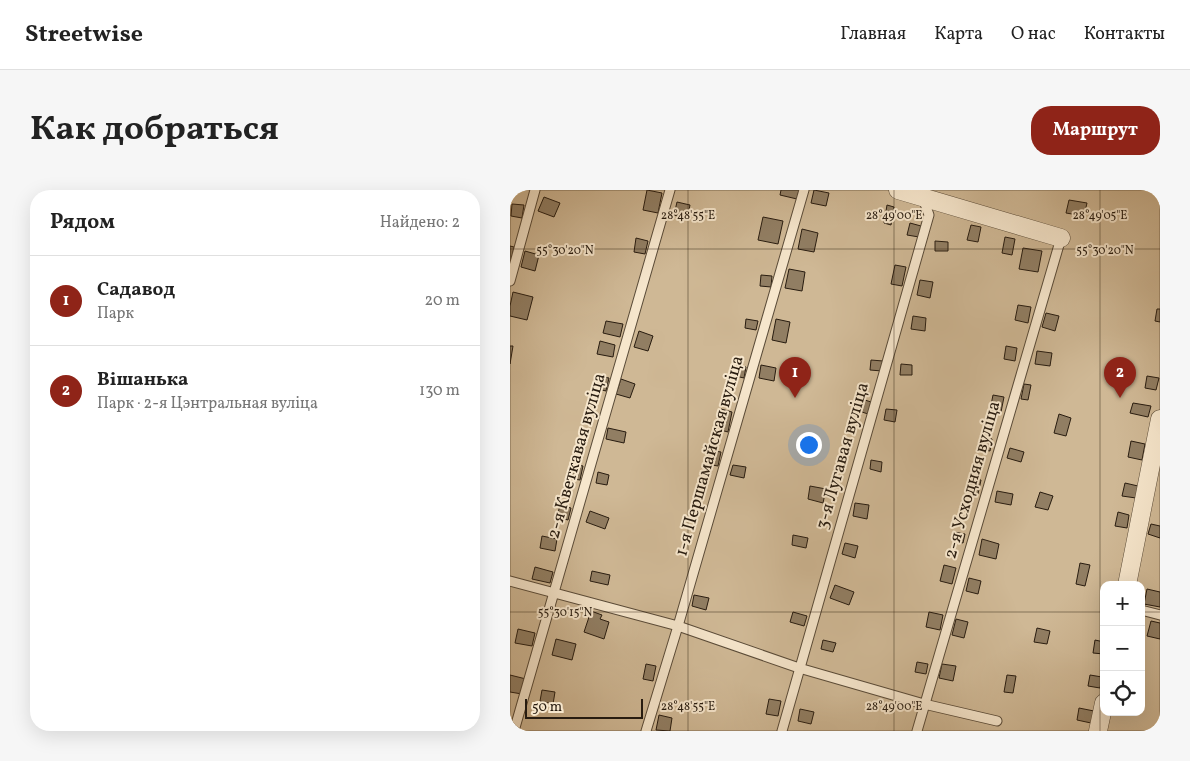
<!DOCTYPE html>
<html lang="ru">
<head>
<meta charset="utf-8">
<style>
	:root { --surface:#fff; --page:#f6f6f6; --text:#222; --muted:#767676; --line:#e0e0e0; --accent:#8f2418 }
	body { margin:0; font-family:Vollkorn,serif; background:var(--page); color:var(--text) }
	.controls { position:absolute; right:15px; bottom:15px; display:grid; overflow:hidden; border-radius:10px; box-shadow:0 5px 20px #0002 }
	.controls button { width:45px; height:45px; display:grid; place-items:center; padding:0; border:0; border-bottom:1px solid var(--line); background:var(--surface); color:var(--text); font:25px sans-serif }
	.scale { position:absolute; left:15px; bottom:12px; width:118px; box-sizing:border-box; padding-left:5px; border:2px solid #281c10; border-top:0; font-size:14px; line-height:18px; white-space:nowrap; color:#281c10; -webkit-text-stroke:4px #f6e6cc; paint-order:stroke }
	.you { position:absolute; left:298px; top:254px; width:18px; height:18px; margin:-12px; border:4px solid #fff; border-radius:50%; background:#1a73e8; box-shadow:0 0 0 8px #1a73e833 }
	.badge { display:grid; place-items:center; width:32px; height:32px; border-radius:50%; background:var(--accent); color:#fff; font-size:16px; font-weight:700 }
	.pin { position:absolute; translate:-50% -41px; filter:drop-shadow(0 1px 2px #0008) }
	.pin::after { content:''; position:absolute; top:26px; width:18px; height:15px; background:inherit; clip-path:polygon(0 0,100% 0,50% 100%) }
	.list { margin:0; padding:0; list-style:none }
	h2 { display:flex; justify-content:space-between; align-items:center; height:65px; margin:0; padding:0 20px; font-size:21px }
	h2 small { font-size:16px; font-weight:400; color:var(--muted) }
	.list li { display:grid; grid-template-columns:32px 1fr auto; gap:15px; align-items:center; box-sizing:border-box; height:90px; padding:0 20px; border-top:1px solid var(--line) }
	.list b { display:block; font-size:19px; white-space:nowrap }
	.list p { margin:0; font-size:16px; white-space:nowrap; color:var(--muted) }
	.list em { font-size:16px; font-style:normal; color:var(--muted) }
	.icon { flex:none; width:28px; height:28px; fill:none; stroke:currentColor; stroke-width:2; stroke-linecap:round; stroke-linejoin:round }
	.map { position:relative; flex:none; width:650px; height:541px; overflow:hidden; border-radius:20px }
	header { display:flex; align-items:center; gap:30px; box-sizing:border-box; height:70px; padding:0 25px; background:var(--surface); border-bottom:1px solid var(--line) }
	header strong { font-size:24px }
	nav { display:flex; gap:28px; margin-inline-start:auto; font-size:18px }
	.intro { display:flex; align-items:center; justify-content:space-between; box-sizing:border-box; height:120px; padding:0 30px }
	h1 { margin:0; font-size:35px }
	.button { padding:12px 22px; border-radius:20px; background:var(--accent); color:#fff; font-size:18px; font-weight:700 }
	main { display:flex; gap:30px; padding:0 30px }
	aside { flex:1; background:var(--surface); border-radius:20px; box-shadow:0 5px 20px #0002 }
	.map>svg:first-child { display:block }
	.green { fill:#cfb895; stroke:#7c6a52; fill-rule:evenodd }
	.building { fill:#917e63; stroke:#281c10 }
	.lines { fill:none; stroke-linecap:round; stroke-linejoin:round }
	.lane-casing { stroke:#5a4b38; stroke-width:11 }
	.street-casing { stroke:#5a4b38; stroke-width:19 }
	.lane { stroke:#f6e6cc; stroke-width:9 }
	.street { stroke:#f6e6cc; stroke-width:18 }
	.ticks { fill:none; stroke:#281c10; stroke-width:1; stroke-opacity:0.45 }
	.labels { text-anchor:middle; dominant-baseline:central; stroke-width:4; stroke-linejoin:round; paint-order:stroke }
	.street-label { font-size:18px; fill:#281c10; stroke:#f6e6cc }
	.ticks-label { font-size:12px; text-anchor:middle; fill:#281c10; stroke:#f6e6cc; stroke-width:4; stroke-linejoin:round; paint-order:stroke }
</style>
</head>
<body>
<header>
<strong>Streetwise</strong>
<nav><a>Главная</a><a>Карта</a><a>О нас</a><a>Контакты</a></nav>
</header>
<div class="intro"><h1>Как добраться</h1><a class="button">Маршрут</a></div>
<main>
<aside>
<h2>Рядом<small>Найдено: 2</small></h2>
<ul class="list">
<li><span class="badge">1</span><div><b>Садавод</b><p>Парк</p></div><em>20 m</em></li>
<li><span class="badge">2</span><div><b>Вішанька</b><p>Парк · 2-я Цэнтральная вуліца</p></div><em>130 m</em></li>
</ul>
</aside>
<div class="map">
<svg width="650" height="541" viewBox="0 0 650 541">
	<rect width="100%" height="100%" fill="#f1d8b0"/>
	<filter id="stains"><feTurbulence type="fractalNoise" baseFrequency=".004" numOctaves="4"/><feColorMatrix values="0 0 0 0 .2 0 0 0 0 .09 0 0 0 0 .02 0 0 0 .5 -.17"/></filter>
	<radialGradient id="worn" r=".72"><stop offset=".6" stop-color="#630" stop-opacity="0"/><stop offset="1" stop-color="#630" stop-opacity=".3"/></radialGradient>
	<path class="green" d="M0 0H650V541H0ZM594 395H631V522H594Z"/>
	<g class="building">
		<polygon points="137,0 152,3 148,23 133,20"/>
		<polygon points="271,0 289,0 287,9 270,5"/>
		<polygon points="304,0 319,3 316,16 301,13"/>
		<polygon points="34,7 50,13 44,27 28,21"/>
		<polygon points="559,10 577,13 574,26 556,23"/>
		<polygon points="167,12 180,15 177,29 164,25"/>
		<polygon points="2,14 14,15 12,28 1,26"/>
		<polygon points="377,15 384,17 381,35 374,33"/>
		<polygon points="253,27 273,31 268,54 248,50"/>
		<polygon points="400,33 411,36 409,47 397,45"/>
		<polygon points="461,35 471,37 468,52 457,50"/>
		<polygon points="292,39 308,43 304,62 288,59"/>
		<polygon points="495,47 505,49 502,65 492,63"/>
		<polygon points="126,48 138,51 135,64 124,62"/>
		<polygon points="425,51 438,52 438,61 425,61"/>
		<polygon points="0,56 4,57 1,72 0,72"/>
		<polygon points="513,58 532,61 528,82 509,79"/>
		<polygon points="15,61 29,65 25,81 11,77"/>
		<polygon points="385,75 396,77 392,96 381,94"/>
		<polygon points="279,79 295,82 292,101 275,98"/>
		<polygon points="251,85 262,86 261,97 250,96"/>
		<polygon points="410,90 423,92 420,108 407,105"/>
		<polygon points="3,102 23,107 17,130 0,126 0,116"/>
		<polygon points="508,115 521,117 518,133 505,130"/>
		<polygon points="647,119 650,119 650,132 645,131"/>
		<polygon points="536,123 549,126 545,141 532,137"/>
		<polygon points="403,126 416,128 415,141 401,139"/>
		<polygon points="236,129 248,131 246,140 235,138"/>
		<polygon points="266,129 280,132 276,153 262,150"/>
		<polygon points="96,131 113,134 110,147 93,143"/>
		<polygon points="129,141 143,146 138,161 124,157"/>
		<polygon points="90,151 105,155 103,167 87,164"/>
		<polygon points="0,156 3,156 0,174"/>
		<polygon points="496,156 507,158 505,171 494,169"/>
		<polygon points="527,161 542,163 540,176 525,174"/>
		<polygon points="361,170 373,171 372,181 360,180"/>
		<polygon points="391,174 402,175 402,185 390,185"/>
		<polygon points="223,175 236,177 234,188 221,185"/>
		<polygon points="251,175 266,178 264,191 249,188"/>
		<polygon points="86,186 99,188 96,201 84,198"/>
		<polygon points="637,186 649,188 646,200 635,198"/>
		<polygon points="111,189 125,194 120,208 106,204"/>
		<polygon points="514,194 521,195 518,210 511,209"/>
		<polygon points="483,205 494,207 491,222 480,220"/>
		<polygon points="352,209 361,212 358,224 349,221"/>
		<polygon points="623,213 641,216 638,227 620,223"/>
		<polygon points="211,219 222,222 218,242 207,239"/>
		<polygon points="376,219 387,220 385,232 374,230"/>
		<polygon points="549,224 561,228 556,246 544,243"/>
		<polygon points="98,238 116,242 114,253 96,249"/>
		<polygon points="472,247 482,249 480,261 469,259"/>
		<polygon points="621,251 635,254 632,270 618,267"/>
		<polygon points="500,258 514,262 511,272 497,268"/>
		<polygon points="199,260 211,262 208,276 196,274"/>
		<polygon points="361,270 372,272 371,282 360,279"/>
		<polygon points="60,273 73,276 70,290 57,288"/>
		<polygon points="223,275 236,277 234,288 220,285"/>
		<polygon points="88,282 99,285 97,295 86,293"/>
		<polygon points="459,288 471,290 468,304 457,302"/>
		<polygon points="615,293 628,296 626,308 612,306"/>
		<polygon points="300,296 316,299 313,313 298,309"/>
		<polygon points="487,301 503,304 501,315 485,312"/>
		<polygon points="530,302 543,306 538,320 525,317"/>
		<polygon points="345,313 359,315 357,329 343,326"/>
		<polygon points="50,315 61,318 58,330 47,327"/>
		<polygon points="80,321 99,328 95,339 76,332"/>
		<polygon points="608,322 619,325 617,338 605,336"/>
		<polygon points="641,334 650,336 650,348 638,344"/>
		<polygon points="444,342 455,344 453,353 443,351"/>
		<polygon points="283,345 298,348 296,358 282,355"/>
		<polygon points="32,346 47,349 45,361 30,358"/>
		<polygon points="472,349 489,354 486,369 469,365"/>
		<polygon points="335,353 348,356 345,368 332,364"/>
		<polygon points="570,373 580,375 575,396 566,394"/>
		<polygon points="434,375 446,378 442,394 430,391"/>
		<polygon points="25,377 43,382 40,393 22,389"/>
		<polygon points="82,381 100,385 98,395 80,391"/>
		<polygon points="459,388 471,391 468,404 456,401"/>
		<polygon points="325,395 344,402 339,415 320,408"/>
		<polygon points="637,399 650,402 650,417 634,414"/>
		<polygon points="184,405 199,408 196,420 182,416"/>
		<polygon points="81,421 92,425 90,429 99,432 94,449 74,442"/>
		<polygon points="283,422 297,426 294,436 280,432"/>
		<polygon points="419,422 433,425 430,440 416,437"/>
		<polygon points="446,429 458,432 454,448 442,445"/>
		<polygon points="641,431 650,433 650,449 637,446"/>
		<polygon points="527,438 540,441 537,454 524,452"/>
		<polygon points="8,439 25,443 22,456 5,453"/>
		<polygon points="46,449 66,454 62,470 42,465"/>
		<polygon points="313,450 326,453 323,462 311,459"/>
		<polygon points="585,450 594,452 594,464 583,463"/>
		<polygon points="407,472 418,474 416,484 405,482"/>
		<polygon points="136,474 146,476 143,491 133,489"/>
		<polygon points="432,474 446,476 443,491 429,488"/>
		<polygon points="0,485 16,489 12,504 0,502"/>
		<polygon points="497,485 506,486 503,503 494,502"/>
		<polygon points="580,485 592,487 590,498 578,496"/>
		<polygon points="32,500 45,502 43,514 30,511"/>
		<polygon points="259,509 271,511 268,526 256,524"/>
		<polygon points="569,518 584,521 581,533 567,530"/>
		<polygon points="290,519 304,522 301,534 288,531"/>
		<polygon points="149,525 162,528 160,541 146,540"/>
	</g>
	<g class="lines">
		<defs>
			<g id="lane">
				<polyline points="0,91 25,0"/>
				<polyline points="0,391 168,436 289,478 414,514 487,531"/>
				<polyline points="631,420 650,425"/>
				<polyline points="4,541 160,0"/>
				<polyline points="136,541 168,436 294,0"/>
				<polyline points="272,541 419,25 413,8"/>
				<polyline points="407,541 551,48"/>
			</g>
			<g id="street">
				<polyline points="388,0 551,48"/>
				<polyline points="617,395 650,229"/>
				<polyline points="588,541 594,513"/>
			</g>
		</defs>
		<use href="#lane" class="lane-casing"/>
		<use href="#street" class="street-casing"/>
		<use href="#lane" class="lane"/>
		<use href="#street" class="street"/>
	</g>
	<path class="ticks" d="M178 0V541M384 0V541M590 0V541M0 59H650M0 422H594M631 422H650"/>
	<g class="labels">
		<g class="street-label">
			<text transform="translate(67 266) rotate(-74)">2-я Кветкавая вуліца</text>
			<text transform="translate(200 266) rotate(-74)">1-я Першамайская вуліца</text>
			<text transform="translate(333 266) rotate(-74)">3-я Лугавая вуліца</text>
			<text transform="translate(463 290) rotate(-74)">2-я Усходняя вуліца</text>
		</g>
	</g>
	<g class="ticks-label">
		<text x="178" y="29">28°48'55"E</text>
		<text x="384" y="29">28°49'00"E</text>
		<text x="590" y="29">28°49'05"E</text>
		<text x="55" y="64">55°30'20"N</text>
		<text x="595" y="64">55°30'20"N</text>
		<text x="55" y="426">55°30'15"N</text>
		<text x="178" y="520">28°48'55"E</text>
		<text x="384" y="520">28°49'00"E</text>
	</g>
	<rect width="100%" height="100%" filter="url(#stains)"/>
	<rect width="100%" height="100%" fill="url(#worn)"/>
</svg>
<div class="controls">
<button>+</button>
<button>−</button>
<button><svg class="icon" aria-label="locate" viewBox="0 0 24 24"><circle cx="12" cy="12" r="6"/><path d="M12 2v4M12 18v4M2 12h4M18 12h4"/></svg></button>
</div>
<div class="scale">50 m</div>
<div class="you"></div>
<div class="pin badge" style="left:285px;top:208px">1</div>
<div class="pin badge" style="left:610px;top:208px">2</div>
</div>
</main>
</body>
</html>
